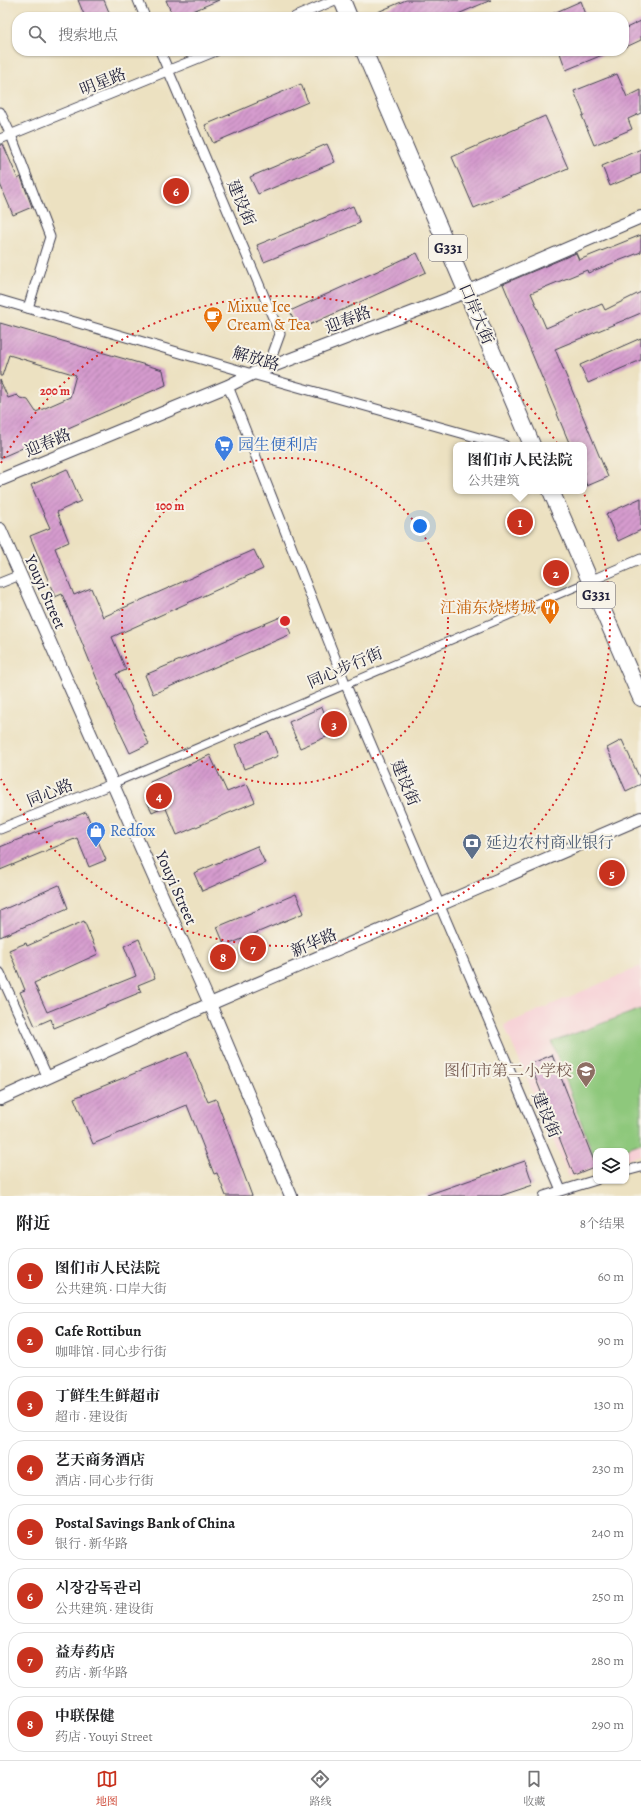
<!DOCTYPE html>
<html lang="zh">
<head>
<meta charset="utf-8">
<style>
	:root { --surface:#fff; --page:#f6f6f6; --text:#202124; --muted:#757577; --line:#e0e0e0; --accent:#c8321e }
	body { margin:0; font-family:Alegreya,"Noto Serif SC","Noto Serif KR",serif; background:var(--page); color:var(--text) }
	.controls { position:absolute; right:12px; bottom:12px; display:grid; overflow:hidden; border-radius:8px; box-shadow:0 1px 3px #0004 }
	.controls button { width:36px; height:36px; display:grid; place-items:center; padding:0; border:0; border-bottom:1px solid var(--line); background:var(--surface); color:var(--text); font:20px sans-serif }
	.you { position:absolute; left:420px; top:526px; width:14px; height:14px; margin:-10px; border:3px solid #fff; border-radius:50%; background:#1a73e8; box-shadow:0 0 0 6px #1a73e833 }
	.badge { display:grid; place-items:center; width:26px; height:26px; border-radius:50%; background:var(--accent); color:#fff; font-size:13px; font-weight:700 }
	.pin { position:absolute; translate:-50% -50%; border:2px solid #fff; box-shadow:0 1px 4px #0006 }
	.popup { position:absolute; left:453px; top:442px; width:134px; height:52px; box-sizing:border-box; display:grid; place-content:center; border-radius:8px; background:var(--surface); filter:drop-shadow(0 1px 3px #0005); font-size:13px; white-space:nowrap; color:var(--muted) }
	.popup b { font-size:15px; color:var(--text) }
	.popup::after { content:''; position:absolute; left:50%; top:100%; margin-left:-8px; border:8px solid transparent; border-top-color:var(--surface) }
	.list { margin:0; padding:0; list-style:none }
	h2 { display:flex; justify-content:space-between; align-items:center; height:52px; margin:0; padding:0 16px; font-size:17px }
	h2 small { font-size:13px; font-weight:400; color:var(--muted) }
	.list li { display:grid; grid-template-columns:26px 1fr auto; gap:12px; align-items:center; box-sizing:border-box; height:56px; margin:0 8px 8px; padding:0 8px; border:1px solid var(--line); border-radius:16px }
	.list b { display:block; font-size:15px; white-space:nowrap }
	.list p { margin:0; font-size:13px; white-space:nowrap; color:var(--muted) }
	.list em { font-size:13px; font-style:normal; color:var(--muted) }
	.icon { flex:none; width:22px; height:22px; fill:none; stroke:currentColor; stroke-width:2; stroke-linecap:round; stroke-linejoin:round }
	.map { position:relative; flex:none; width:641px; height:1196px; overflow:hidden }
	.search { position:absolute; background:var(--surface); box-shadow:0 1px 3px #0004; left:12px; right:12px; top:12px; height:44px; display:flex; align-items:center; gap:10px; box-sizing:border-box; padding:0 14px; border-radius:16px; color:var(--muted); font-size:15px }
	.sheet { height:564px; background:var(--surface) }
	nav { display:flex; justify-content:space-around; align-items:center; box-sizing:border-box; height:56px; border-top:1px solid var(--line); background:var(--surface); font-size:11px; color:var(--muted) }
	nav a { display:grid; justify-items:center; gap:2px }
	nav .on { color:var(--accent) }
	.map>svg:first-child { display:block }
	.built { fill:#f7cfd5 }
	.pitch { fill:#8ec87c; stroke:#58755c }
	.building { fill:url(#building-hatch) }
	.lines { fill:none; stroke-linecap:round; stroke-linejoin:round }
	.pedestrian-casing { stroke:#403f4f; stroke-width:9 }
	.minor-casing { stroke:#403f4f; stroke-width:11 }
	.tertiary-casing { stroke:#403f4f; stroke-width:14 }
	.trunk-casing { stroke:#403f4f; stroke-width:18 }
	.pedestrian { stroke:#fff; stroke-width:7 }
	.minor { stroke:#fff; stroke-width:9 }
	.tertiary { stroke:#fff; stroke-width:12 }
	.trunk { stroke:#fff; stroke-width:16 }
	.ring { fill:none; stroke:#d62828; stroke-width:2; stroke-dasharray:2 4 }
	.labels { text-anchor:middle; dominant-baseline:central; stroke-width:4; stroke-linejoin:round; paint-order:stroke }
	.shield { fill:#f7f3e8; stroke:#62616f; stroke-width:1 }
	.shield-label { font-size:15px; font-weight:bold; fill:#22223b }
	.street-label { font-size:16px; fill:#22223b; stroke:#f7f3e8 }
	.food-label { font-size:16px; fill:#c56008; stroke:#f7f3e8; text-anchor:start }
	.shop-label { font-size:16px; fill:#366cbe; stroke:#f7f3e8; text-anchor:start }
	.service-label { font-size:16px; fill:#4e5e75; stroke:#f7f3e8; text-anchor:start }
	.education-label { font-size:16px; fill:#785e54; stroke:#f7f3e8; text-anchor:end }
	.centre { fill:#d62828; stroke:#f7f3e8; stroke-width:2 }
	.ring-label { font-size:12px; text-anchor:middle; font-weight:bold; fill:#d62828; stroke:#f7f3e8; stroke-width:4; stroke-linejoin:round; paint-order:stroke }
</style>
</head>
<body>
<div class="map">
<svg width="641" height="1196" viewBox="0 0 641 1196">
	<defs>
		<pattern id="building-hatch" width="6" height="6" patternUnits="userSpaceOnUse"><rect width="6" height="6" fill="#d59bce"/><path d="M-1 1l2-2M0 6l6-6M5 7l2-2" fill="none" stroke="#ac7ea8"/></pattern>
	</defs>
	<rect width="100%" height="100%" fill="#f7f3e8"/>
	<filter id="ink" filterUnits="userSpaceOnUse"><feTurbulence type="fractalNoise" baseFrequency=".025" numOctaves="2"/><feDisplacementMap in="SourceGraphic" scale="8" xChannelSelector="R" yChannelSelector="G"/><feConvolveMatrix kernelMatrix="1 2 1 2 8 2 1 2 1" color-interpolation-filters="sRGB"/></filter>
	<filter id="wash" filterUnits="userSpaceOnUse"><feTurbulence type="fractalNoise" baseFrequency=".012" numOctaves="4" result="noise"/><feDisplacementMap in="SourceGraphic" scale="16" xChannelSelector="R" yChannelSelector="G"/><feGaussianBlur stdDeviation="0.9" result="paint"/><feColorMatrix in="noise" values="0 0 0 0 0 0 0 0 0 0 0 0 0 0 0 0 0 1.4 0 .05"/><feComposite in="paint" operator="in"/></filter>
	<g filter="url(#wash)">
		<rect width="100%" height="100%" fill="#ece1c1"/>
		<polygon class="built" points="641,966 641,1155 626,1159 626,1151 596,1151 596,1168 569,1177 504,1025"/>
		<polygon class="pitch" points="641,1009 641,1143 619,1151 596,1151 595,1160 552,1042"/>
		<g id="blocks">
			<g class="building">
				<polygon points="78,0 104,0 111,17 85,17"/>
				<polygon points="166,0 219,0 179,17 173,17"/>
				<polygon points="406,0 491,0 451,17 366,17"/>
				<polygon points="581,1 587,17 545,17"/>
				<polygon points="641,21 641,40 624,48 624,29"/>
				<polygon points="566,51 612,51 566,70 560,53"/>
				<polygon points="617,74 627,97 641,90 641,113 628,119 632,129 594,145 582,116 584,115 574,91"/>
				<polygon points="301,84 308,102 213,143 205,125"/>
				<polygon points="545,116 568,168 474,208 452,157"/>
				<polygon points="3,144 18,179 21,177 32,207 13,215 0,184 0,145"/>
				<polygon points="327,144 335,162 258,194 250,177"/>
				<polygon points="641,149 641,173 610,186 602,166"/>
				<polygon points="353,206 360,223 264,262 257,245"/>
				<polygon points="641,235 641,252 588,273 587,270 531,293 546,328 602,304 605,310 641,292 641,313 555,349 608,477 587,486 584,478 584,445 570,445 503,284 576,253 579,260"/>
				<polygon points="417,253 426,272 298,330 290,311"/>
				<polygon points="0,323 163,370 166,385 0,458 0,380 8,398 17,395 20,398 28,400 36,412 70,397 76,375 9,355 2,376 0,376"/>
				<polygon points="641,338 641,360 588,383 580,365"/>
				<polygon points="67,469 81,501 57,512 69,542 55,548 74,595 91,588 103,617 254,550 263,569 112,637 126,670 116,674 149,744 130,753 100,690 101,689 62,594 55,597 30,536 50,528 31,485"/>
				<polygon points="641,498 641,530 618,541 606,514"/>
				<polygon points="283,616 291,634 153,694 145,675"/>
				<polygon points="322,707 326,717 338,712 345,729 300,748 289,722"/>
				<polygon points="269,732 278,756 244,769 235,745"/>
				<polygon points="622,740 641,781 641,784 626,791 607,748"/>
				<polygon points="210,755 227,792 247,784 255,802 177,835 165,806 152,812 145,797 155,792 150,782"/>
				<polygon points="86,812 106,860 89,867 77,838 0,870 0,847"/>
				<polygon points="257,846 265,863 202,891 194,873"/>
				<polygon points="59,885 68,908 0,937 0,911"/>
				<polygon points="296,894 304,913 225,946 217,927"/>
				<polygon points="84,921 98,954 34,983 47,1012 136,976 124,946 139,939 155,978 138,985 141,992 54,1028 51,1019 35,1026 20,992 25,990 9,950 26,943 27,946"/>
				<polygon points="187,1052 208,1102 216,1099 252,1196 226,1196 217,1173 214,1174 187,1105 93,1144 74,1098"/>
				<polygon points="552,1055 596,1166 574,1175 530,1064"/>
				<polygon points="525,1161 533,1185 500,1196 427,1196 427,1195"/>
			</g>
		</g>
	</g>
	<g filter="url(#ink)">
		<use href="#blocks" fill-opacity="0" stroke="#403f4f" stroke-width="1"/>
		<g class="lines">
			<defs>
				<polyline id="pedestrian" points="112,784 590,581"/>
				<g id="minor">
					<polyline points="138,0 145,17"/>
					<polyline points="295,17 335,0"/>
					<polyline points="160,51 280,334 268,367"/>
					<polyline points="0,112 11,135 50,237 28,308"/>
					<polyline points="0,139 216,51"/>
					<polyline points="0,300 252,374 504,445"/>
					<polyline points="228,386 345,683 561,1190"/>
					<polyline points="590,581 641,559"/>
					<polyline points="0,583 20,575"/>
					<polyline points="0,829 112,784"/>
					<polyline points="0,973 48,1078"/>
					<polyline points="626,1171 641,1167"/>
					<polyline points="544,1196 596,1180"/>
				</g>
				<g id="tertiary">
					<polyline points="0,480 228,386 252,374 466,292 641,217"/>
					<polyline points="0,529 210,1004 291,1196"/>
					<polyline points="0,1099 210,1004 641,818"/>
				</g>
				<g id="trunk">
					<polyline points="342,0 349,17"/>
					<polyline points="364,51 532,445"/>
					<polyline points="551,491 641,698"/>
				</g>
			</defs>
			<use href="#pedestrian" class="pedestrian-casing"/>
			<use href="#minor" class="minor-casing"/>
			<use href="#tertiary" class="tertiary-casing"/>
			<use href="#trunk" class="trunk-casing"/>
			<use href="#pedestrian" class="pedestrian"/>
			<use href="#minor" class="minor"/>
			<use href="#tertiary" class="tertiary"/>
			<use href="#trunk" class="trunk"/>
		</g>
	</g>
	<g class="ring">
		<circle cx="285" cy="621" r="163"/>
		<path d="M1 463A325 325 0 1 1 1 779"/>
	</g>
	<defs>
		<symbol id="cafe-pin" viewBox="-11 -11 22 30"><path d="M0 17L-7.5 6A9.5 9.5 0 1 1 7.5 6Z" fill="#e8710a" stroke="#f7f3e8"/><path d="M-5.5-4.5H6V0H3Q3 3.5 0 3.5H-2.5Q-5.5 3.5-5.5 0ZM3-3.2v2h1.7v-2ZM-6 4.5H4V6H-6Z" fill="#fff"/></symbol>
		<symbol id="supermarket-pin" viewBox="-11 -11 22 30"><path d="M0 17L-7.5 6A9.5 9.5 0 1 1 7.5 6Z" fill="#3f7fe0" stroke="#f7f3e8"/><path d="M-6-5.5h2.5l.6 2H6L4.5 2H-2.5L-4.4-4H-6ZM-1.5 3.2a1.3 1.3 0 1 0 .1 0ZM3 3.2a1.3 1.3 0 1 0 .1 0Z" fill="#fff"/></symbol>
		<symbol id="restaurant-pin" viewBox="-11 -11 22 30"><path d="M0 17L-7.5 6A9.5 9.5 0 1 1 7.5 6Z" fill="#e8710a" stroke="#f7f3e8"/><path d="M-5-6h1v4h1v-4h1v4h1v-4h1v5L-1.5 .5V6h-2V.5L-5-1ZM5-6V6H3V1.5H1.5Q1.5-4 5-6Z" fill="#fff"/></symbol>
		<symbol id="shop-pin" viewBox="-11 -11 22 30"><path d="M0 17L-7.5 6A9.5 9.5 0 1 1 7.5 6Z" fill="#3f7fe0" stroke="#f7f3e8"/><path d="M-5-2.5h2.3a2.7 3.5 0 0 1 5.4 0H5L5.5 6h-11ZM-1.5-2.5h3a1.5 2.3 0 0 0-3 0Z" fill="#fff"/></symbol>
		<symbol id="bank-pin" viewBox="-11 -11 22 30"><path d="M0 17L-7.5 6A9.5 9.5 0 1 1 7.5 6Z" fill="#5c6f8a" stroke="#f7f3e8"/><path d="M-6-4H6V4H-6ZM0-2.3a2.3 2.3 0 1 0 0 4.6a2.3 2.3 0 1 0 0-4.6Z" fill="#fff"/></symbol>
		<symbol id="school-pin" viewBox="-11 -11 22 30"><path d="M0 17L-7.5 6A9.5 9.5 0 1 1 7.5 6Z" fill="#8d6e63" stroke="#f7f3e8"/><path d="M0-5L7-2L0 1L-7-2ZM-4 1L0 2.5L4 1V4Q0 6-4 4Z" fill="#fff"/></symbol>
	</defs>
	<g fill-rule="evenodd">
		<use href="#cafe-pin" x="202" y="305" width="22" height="30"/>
		<use href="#supermarket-pin" x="213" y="434" width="22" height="30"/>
		<use href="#restaurant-pin" x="539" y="597" width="22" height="30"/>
		<use href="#shop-pin" x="85" y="820" width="22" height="30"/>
		<use href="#bank-pin" x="461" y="832" width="22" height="30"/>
		<use href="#school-pin" x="575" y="1060" width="22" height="30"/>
	</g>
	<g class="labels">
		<g class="shield">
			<rect x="429" y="235" width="38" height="26" rx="3"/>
			<rect x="577" y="582" width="38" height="26" rx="3"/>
		</g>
		<g class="shield-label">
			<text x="448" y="248">G331</text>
			<text x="596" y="595">G331</text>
		</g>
		<g class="street-label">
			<text transform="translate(103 82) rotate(-22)">明星路</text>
			<text transform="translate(241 203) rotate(67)">建设街</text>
			<text transform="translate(476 314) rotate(67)">口岸大街</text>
			<text transform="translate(348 320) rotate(-21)">迎春路</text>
			<text transform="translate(256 359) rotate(16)">解放路</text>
			<text transform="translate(48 443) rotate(-23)">迎春路</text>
			<text transform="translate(45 592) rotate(66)">Youyi Street</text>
			<text transform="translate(345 668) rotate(-23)">同心步行街</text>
			<text transform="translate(405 783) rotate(67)">建设街</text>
			<text transform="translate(50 793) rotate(-22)">同心路</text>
			<text transform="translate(176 888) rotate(66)">Youyi Street</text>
			<text transform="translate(314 943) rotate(-23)">新华路</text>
			<text transform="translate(546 1115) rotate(67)">建设街</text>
		</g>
		<g class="food-label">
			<text x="227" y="307">Mixue Ice<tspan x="227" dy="18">Cream &amp; Tea</tspan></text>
			<text x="536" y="608" text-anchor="end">江浦东烧烤城</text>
		</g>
		<g class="shop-label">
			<text x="238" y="445">园生便利店</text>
			<text x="110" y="831">Redfox</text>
		</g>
		<g class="service-label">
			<text x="486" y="843">延边农村商业银行</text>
		</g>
		<g class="education-label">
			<text x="572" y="1071">图们市第二小学校</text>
		</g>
	</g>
	<circle cx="285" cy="621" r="6" class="centre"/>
	<g class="ring-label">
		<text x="55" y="395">200 m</text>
		<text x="170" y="510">100 m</text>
	</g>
</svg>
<div class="controls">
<button><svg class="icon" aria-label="layers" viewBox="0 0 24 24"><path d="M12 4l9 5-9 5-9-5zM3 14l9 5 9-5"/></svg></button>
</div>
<div class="you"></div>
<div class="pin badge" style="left:520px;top:522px">1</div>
<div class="popup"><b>图们市人民法院</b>公共建筑</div>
<div class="pin badge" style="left:556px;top:573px">2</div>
<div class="pin badge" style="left:334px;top:724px">3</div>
<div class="pin badge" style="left:159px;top:796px">4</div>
<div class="pin badge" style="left:612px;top:873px">5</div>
<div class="pin badge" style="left:176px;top:191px">6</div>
<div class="pin badge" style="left:253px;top:948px">7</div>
<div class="pin badge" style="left:223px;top:957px">8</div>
<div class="search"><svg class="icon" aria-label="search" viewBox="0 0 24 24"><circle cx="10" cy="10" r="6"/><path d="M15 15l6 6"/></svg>搜索地点</div>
</div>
<section class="sheet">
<h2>附近<small>8个结果</small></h2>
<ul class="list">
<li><span class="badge">1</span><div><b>图们市人民法院</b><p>公共建筑 · 口岸大街</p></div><em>60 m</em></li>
<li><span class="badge">2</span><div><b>Cafe Rottibun</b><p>咖啡馆 · 同心步行街</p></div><em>90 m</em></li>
<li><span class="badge">3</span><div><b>丁鲜生生鲜超市</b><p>超市 · 建设街</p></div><em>130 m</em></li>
<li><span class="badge">4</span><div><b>艺天商务酒店</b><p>酒店 · 同心步行街</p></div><em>230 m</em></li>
<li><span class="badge">5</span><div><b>Postal Savings Bank of China</b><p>银行 · 新华路</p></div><em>240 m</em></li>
<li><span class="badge">6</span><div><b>시장감독관리</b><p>公共建筑 · 建设街</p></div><em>250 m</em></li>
<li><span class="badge">7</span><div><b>益寿药店</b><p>药店 · 新华路</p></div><em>280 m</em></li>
<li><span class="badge">8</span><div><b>中联保健</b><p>药店 · Youyi Street</p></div><em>290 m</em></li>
</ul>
</section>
<nav>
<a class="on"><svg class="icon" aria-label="map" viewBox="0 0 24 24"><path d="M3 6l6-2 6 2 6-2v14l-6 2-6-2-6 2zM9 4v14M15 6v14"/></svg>地图</a>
<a><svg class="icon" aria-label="directions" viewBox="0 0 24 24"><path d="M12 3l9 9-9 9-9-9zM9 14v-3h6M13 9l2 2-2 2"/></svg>路线</a>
<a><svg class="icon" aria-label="saved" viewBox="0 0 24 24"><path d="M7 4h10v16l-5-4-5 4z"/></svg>收藏</a>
</nav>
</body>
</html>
